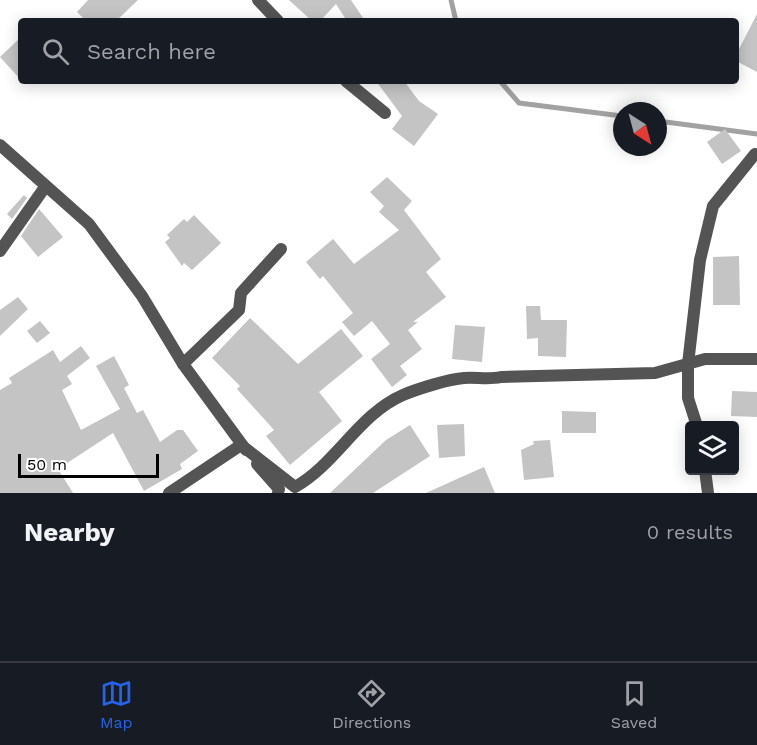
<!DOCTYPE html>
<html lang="en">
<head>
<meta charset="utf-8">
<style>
	:root { --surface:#171b24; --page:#242831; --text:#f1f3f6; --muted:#9ea1a6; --line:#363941; --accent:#2563eb }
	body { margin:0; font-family:"Work Sans",sans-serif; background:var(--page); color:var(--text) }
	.controls { position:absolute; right:18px; bottom:18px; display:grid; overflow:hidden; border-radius:6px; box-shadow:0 3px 15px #0003 }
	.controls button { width:54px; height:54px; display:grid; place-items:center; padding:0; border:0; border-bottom:2px solid var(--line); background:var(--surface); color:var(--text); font:30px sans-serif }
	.compass { position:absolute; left:613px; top:102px; width:54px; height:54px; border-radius:50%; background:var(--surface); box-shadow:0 3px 15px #0003; rotate:144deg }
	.scale { position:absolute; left:18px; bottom:15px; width:141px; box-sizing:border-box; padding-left:6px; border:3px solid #000; border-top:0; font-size:16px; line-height:21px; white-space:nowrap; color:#000; -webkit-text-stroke:4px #fff; paint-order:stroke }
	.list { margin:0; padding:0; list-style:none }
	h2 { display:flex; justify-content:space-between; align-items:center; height:78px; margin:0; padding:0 24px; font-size:26px }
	h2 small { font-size:20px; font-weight:400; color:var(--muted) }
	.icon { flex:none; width:33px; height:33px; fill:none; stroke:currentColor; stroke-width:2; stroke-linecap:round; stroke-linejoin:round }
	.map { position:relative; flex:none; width:757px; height:493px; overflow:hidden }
	.search { position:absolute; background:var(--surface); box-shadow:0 3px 15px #0003; left:18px; right:18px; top:18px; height:66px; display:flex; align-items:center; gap:15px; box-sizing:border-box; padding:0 21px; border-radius:6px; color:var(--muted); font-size:22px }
	.sheet { height:168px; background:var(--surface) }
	nav { display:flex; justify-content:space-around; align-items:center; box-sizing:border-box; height:84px; border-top:2px solid var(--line); background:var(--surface); font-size:16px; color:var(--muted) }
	nav a { display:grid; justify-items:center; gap:3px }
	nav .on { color:var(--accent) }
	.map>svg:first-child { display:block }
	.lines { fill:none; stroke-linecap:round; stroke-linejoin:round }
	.stream { stroke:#a2a2a2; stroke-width:5 }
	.building { fill:#c4c4c4 }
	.street { stroke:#545454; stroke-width:12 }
</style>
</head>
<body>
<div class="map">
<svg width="757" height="493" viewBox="0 0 757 493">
	<rect width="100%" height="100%" fill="#fff"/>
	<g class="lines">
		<g class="stream">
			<polyline points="451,0 456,21"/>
			<polyline points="500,81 519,103 622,116"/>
			<polyline points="658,121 757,134"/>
		</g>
	</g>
	<g class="building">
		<polygon points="88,0 138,0 116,21 86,21 77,12"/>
		<polygon points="289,0 351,0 365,21 347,21 336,4 320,21 312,21"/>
		<polygon points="757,14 757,72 736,61 736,55"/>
		<polygon points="21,37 21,80 0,57"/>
		<polygon points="376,81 404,81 419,101 438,114 414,146 392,129 402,116"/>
		<polygon points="725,129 741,151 722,164 707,142"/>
		<polygon points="387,177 412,201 404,210 441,259 426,272 446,297 413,322 418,322 408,330 422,349 400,366 407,375 392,387 371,359 390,344 372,321 354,336 342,322 353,313 323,276 320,279 306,262 333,239 354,264 399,230 379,212 384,206 370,192"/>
		<polygon points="24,195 27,198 12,219 7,214"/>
		<polygon points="39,209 63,237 38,257 21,236"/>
		<polygon points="194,215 221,243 192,270 184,263 182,266 165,242 170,238 167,235 184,219 187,222"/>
		<polygon points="739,256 740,305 713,305 713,257"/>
		<polygon points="18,297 28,309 0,336 0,310"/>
		<polygon points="526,306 540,306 541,320 567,320 566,357 538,356 538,338 527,339"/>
		<polygon points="250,318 298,364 341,329 363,356 319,392 342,421 290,465 266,436 274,430 237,389 240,386 212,358"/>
		<polygon points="40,321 50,333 37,343 27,331"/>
		<polygon points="455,325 485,327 482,362 452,359"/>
		<polygon points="81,346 90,358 67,376 72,384 62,390 81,430 120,409 96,366 114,356 129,385 124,388 137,413 143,410 160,442 177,430 183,430 198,451 180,464 182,469 144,491 113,433 58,469 73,493 0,493 0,390 12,383 9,378 53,350 60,362"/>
		<polygon points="732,391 757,392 757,417 731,416"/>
		<polygon points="562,411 596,412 596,433 562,433"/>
		<polygon points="464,424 465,456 439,458 437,425"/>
		<polygon points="410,425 430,456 373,493 330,493 386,440"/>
		<polygon points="550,440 554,477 524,480 521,450 534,444 533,441"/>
		<polygon points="484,467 495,493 426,493 457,479"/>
	</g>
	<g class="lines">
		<g class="street">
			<polyline points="258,0 278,21"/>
			<polyline points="346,81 385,113"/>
			<polyline points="0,145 89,224 142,296 183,364 246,450"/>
			<polyline points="0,251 45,187"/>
			<polyline points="183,364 239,310 241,293 281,249"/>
			<polyline points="697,426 688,398 688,364 700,260 713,206 755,154"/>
			<path d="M241 445 295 487C336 464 359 414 403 395 417 389 449 379 464 378 477 377 488 380 501 377L655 373 705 359H757"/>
			<polyline points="257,464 279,489 278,493"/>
			<polyline points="705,470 708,493"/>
			<polyline points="169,493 241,445"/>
		</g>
	</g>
</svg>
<div class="controls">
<button><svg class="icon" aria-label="layers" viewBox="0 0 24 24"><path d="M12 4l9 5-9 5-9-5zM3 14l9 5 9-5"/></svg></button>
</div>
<svg class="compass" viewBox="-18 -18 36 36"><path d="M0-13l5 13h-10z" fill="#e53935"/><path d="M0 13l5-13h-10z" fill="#9ea1a6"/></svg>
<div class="scale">50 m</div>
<div class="search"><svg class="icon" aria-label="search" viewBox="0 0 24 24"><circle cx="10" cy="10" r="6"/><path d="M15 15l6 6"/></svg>Search here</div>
</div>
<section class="sheet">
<h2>Nearby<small>0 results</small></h2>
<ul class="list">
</ul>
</section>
<nav>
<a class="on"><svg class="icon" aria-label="map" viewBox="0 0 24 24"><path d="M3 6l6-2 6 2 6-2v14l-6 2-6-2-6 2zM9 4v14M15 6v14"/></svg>Map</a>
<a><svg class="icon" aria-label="directions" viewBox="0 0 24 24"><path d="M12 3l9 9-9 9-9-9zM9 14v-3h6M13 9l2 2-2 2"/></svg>Directions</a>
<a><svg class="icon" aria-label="saved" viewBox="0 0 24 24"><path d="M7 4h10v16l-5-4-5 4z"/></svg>Saved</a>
</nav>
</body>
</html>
